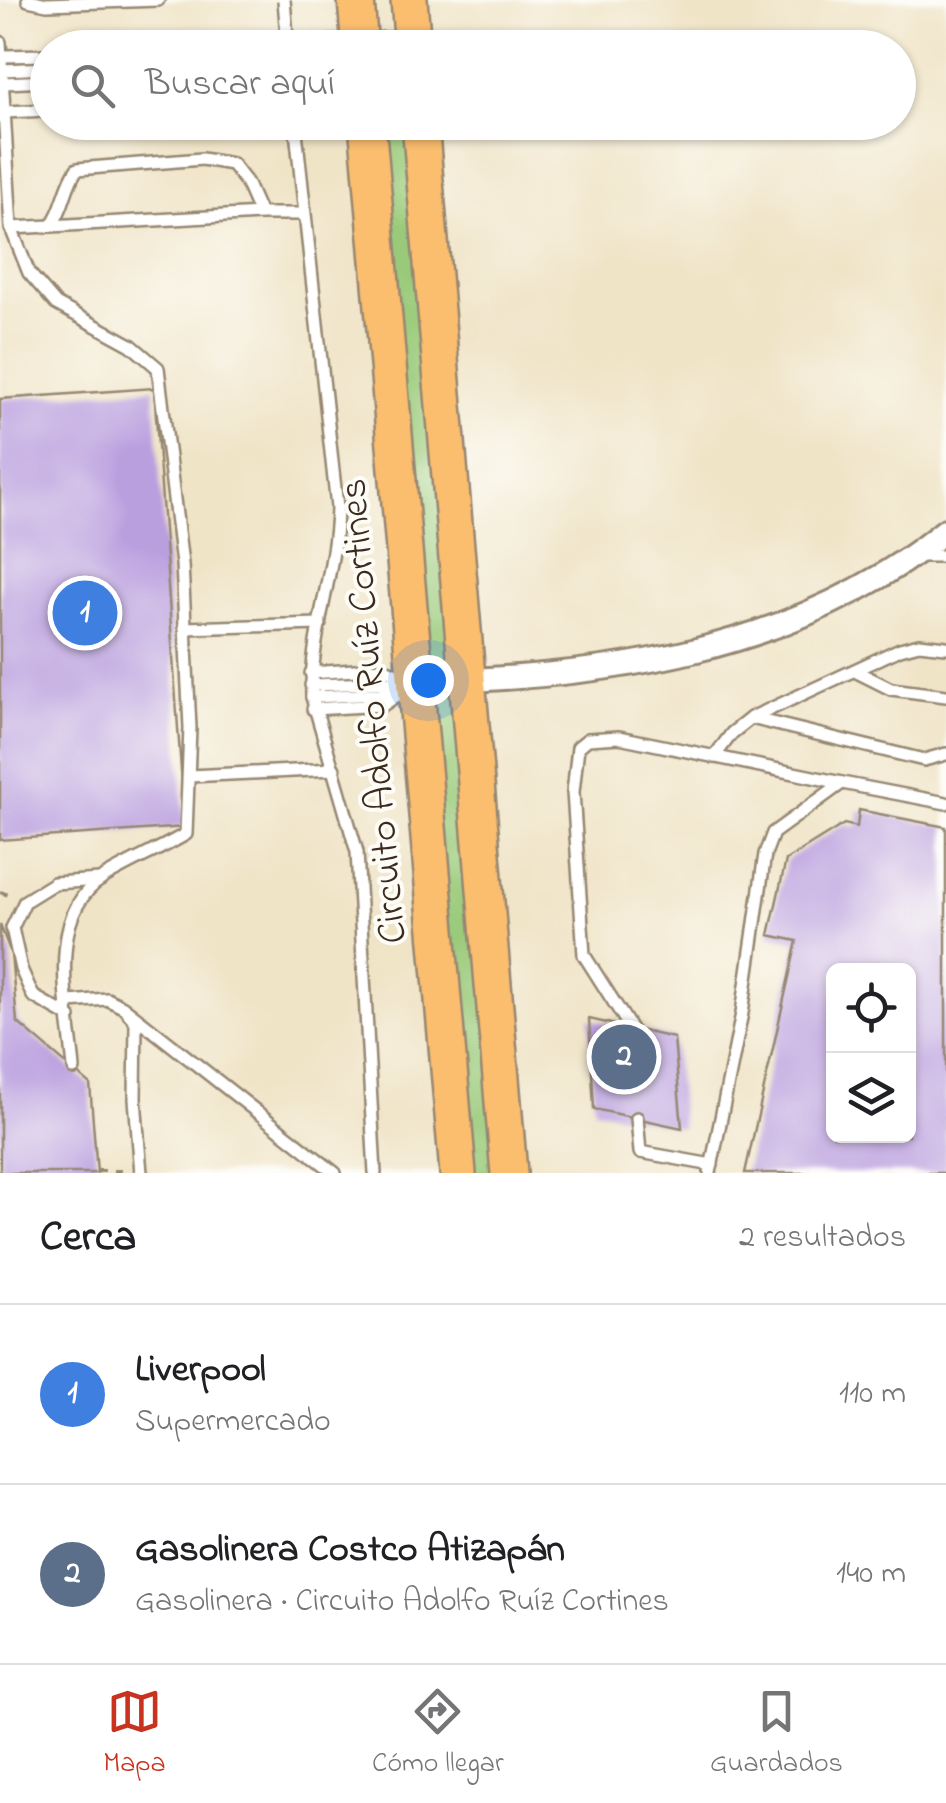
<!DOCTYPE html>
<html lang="es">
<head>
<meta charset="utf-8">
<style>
	:root { --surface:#fff; --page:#f6f6f6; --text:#202124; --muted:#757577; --line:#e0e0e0; --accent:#c8321e }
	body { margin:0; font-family:"Indie Flower",sans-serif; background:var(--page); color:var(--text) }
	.controls { position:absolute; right:30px; bottom:30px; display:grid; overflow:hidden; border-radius:15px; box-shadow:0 2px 8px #0004 }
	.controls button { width:90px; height:90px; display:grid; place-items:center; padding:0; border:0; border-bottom:2px solid var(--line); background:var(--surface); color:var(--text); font:50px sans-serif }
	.you { position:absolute; left:428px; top:680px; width:35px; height:35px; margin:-25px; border:8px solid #fff; border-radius:50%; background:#1a73e8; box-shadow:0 0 0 15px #1a73e833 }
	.badge { display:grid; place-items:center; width:65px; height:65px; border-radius:50%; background:var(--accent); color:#fff; font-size:32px; font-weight:700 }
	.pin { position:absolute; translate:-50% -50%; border:5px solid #fff; box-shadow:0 2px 10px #0006 }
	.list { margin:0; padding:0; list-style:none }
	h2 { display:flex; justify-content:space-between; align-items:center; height:130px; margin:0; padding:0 40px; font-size:42px }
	h2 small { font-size:32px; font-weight:400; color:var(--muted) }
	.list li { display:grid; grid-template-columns:65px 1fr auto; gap:30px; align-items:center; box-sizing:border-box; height:180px; padding:0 40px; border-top:2px solid var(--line) }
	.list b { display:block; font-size:38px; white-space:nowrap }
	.list p { margin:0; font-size:32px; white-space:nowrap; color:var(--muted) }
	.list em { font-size:32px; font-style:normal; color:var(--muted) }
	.icon { flex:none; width:55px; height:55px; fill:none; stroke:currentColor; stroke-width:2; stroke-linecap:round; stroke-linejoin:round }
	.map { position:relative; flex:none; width:946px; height:1173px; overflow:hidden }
	.search { position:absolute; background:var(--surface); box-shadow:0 2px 8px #0004; left:30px; right:30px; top:30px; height:110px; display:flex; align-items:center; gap:25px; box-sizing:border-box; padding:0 35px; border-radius:55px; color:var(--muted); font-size:38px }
	.sheet { height:490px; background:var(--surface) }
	nav { display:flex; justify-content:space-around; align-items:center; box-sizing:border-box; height:140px; border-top:2px solid var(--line); background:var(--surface); font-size:28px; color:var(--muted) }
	nav a { display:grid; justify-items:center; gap:5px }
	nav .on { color:var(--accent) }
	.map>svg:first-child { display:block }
	.green { fill:#9aca79; stroke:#6a7a4c; stroke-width:2.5 }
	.building { fill:#ba9fdf; fill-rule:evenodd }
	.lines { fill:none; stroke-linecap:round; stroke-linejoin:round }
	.service-casing { stroke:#968772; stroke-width:16 }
	.minor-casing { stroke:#968772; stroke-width:28 }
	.primary-casing { stroke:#968772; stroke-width:40 }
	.path { stroke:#968772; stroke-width:4; stroke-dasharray:8 8; stroke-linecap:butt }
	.service { stroke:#fff; stroke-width:11 }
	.minor { stroke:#fff; stroke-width:22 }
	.primary { stroke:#fbbd6e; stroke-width:35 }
	.service-bridge-casing { stroke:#968772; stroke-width:16; stroke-linecap:butt }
	.service-bridge { stroke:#fff; stroke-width:11 }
	.labels { text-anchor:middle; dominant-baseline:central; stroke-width:8; stroke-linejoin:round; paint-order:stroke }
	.street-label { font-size:40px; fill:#3b2a1e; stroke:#fdfcf7 }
</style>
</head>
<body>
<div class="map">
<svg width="946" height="1173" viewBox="0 0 946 1173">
	<rect width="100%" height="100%" fill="#fdfcf7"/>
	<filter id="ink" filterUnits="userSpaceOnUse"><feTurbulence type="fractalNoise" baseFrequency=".01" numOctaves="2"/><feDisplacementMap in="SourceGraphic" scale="20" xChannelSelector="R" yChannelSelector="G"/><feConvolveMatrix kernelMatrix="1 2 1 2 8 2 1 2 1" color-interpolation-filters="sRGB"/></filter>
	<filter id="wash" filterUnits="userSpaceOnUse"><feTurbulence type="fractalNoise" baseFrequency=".0048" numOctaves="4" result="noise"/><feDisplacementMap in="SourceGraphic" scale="40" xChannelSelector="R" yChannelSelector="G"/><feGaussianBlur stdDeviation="2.25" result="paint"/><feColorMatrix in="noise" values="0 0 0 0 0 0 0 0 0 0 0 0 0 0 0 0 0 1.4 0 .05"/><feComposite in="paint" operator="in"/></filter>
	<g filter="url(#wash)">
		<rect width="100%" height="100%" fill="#f0e4c7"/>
		<polygon class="green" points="367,123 420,123 509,1173 458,1173"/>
		<g id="blocks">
			<g class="building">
				<polygon points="154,388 185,827 0,840 0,399"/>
				<path d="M859 810 946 827V1173H745L797 941 769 935 786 860 844 824 857 827ZM834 971H908V1136H834Z"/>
				<polygon points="0,925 11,953 17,1022 90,1084 97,1173 0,1173"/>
				<polygon points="589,1019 674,1038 682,1128 594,1109"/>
			</g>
		</g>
	</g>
	<g filter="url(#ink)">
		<use href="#blocks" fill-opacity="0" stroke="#968772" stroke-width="2.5"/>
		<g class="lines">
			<defs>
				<g id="service">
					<polyline points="28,0 47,4 158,0"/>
					<path d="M0 42 11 228 29 273 56 304 131 345 158 368 182 564 190 728 186 834C159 850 129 862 103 878 43 915 70 1012 74 1069"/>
					<polyline points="225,48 407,37"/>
					<polyline points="3,56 48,55"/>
					<polyline points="3,70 48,68"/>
					<polyline points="4,83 48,81"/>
					<polyline points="5,112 48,110"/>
					<path d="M295 122 337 507C336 572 310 633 312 697L357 852 375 1173"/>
					<polyline points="51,226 260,214"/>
					<path d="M11 228 51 226C65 207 64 188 77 169L202 159 232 164 246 182 260 214H302"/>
					<polyline points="915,556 946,556"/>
					<polyline points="185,628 320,624"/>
					<polyline points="857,672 891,689 946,696"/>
					<polyline points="311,673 383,668 408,679"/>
					<polyline points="311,685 408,682"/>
					<polyline points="312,697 380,694 403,687"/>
					<polyline points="313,709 383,705 409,687"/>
					<polyline points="751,718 924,760 946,754"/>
					<polyline points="714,757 732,733 751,718 900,649 919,644 946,647"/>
					<polyline points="189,776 334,769"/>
					<polyline points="69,1002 107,999 123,1007 335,1173"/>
					<polyline points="129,1014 136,1022 135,1099 141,1173"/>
					<polyline points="70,1017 33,996 21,969 12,928 25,901 54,883 100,880"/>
					<polyline points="631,1029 584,955 573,792 578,747 588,739 619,737 842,783"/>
					<polyline points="637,1118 640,1152 712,1165"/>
					<polyline points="710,1173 742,1013 765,854 773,833 842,783 946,803"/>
				</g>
				<path id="minor" d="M417 682C605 677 796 653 946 530"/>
				<g id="primary">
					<polyline points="356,0 360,48"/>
					<polyline points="409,0 413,48"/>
					<polyline points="367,122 458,1173"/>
					<polyline points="420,122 509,1173"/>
				</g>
			</defs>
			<use href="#service" class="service-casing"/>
			<use href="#minor" class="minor-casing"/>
			<use href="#primary" class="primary-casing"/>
			<g class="path">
				<polyline points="0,892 12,896"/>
				<polyline points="97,1171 126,1171"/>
			</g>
			<use href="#service" class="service"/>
			<use href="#minor" class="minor"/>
			<use href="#primary" class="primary"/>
			<defs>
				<polyline id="service-bridge" points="284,0 288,48"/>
			</defs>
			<use href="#service-bridge" class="service-bridge-casing"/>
			<use href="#service-bridge" class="service-bridge"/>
		</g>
	</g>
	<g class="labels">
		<g class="street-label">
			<text transform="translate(375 711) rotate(-95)">Circuito Adolfo Ruíz Cortines</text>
		</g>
	</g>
</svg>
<div class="controls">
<button><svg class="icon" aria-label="locate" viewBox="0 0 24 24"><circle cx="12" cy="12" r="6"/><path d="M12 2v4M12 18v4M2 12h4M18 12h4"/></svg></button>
<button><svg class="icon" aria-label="layers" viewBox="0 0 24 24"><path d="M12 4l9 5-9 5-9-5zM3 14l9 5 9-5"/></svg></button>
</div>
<div class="you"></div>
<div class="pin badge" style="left:85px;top:613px;background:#3f7fe0">1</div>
<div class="pin badge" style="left:624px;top:1057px;background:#5c6f8a">2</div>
<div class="search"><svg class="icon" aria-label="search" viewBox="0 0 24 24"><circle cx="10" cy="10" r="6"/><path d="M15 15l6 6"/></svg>Buscar aquí</div>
</div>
<section class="sheet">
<h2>Cerca<small>2 resultados</small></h2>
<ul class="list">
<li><span class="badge" style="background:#3f7fe0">1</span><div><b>Liverpool</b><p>Supermercado</p></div><em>110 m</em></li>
<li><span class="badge" style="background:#5c6f8a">2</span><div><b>Gasolinera Costco Atizapán</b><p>Gasolinera · Circuito Adolfo Ruíz Cortines</p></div><em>140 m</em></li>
</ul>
</section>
<nav>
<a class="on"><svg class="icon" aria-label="map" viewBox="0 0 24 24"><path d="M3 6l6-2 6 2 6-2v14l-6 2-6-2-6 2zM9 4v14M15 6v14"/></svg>Mapa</a>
<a><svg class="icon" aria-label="directions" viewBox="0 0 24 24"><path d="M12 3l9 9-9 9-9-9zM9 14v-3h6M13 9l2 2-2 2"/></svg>Cómo llegar</a>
<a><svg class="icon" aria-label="saved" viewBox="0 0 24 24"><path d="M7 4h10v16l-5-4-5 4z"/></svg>Guardados</a>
</nav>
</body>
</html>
